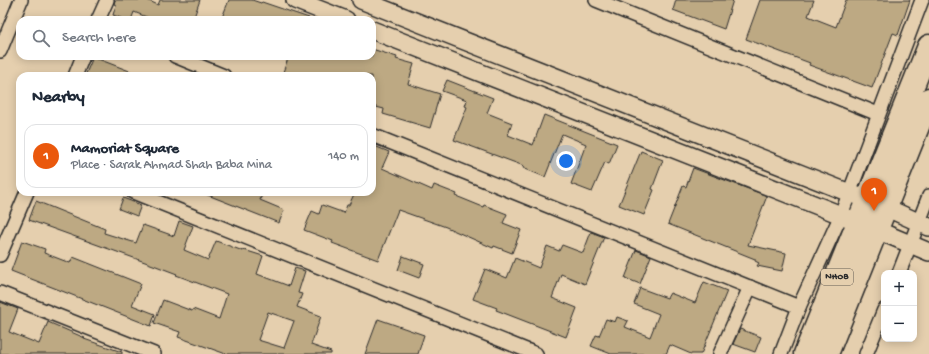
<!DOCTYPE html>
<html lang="en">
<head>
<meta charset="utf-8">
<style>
	:root { --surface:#fff; --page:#f2f2f3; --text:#1f2937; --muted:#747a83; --line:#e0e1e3; --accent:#ea580c }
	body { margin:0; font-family:"Gochi Hand",sans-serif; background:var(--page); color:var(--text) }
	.controls { position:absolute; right:12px; bottom:12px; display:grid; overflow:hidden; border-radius:8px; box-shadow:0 2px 10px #0003 }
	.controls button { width:36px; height:36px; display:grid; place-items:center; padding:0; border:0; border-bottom:1px solid var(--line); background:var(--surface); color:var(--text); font:20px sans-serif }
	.you { position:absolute; left:566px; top:161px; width:14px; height:14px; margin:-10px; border:3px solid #fff; border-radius:50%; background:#1a73e8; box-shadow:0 0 0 6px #1a73e833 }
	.badge { display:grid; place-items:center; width:26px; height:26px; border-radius:50%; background:var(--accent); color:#fff; font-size:13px; font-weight:700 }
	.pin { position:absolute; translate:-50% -33px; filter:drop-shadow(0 1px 2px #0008) }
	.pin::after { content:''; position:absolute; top:21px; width:14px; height:12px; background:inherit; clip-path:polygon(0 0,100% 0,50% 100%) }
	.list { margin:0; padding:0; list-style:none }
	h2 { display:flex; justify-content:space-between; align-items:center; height:52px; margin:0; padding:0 16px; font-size:17px }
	h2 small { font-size:13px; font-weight:400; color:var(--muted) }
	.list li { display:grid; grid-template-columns:26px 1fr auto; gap:12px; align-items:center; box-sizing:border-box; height:64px; margin:0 8px 8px; padding:0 8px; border:1px solid var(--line); border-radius:12px }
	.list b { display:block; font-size:15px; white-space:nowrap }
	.list p { margin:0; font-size:13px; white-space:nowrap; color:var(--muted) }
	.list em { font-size:13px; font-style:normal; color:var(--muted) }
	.icon { flex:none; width:22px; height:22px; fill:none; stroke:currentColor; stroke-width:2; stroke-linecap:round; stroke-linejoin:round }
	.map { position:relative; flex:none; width:929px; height:354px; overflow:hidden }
	.search { position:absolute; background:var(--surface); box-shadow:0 2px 10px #0003; left:16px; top:16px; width:360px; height:44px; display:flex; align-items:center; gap:10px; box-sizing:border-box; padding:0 14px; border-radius:12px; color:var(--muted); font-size:15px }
	.panel { position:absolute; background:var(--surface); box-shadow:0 2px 10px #0003; left:16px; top:72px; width:360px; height:124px; border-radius:12px }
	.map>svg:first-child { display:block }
	.building { fill:#bda983; stroke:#2b2b2b; fill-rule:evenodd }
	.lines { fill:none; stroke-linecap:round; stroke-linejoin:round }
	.minor-casing { stroke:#2b2b2b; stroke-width:16 }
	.tertiary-casing { stroke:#2b2b2b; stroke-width:20 }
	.trunk-casing { stroke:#2b2b2b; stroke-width:25 }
	.minor { stroke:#e5cfae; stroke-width:13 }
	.tertiary { stroke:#e5cfae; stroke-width:17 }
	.trunk { stroke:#e5cfae; stroke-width:22 }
	.labels { text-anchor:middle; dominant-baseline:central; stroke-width:3; stroke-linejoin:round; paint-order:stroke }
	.shield { fill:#e5cfae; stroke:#635c52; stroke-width:1 }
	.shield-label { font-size:10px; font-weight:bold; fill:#2b2b2b }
</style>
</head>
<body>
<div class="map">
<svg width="929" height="354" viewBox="0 0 929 354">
	<rect width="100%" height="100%" fill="#e5cfae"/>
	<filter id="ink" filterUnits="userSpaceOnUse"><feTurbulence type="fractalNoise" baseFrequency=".025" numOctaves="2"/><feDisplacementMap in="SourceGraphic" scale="8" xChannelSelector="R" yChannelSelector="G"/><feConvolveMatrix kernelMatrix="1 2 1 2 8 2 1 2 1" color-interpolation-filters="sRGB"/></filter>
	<g filter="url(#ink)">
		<g class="building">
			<polygon points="115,0 147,0 158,5 160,0 200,0 193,20 154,20 134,12 131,20 126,20 113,15 116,5 114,4"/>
			<polygon points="229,0 252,0 261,3 262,2 309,18 308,20 221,20"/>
			<polygon points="676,0 733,0 724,29 673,10"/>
			<polygon points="760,0 814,0 808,16 836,27 846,0 910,0 898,35 893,33 872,88 809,65 810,63 746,39"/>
			<polygon points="372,49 397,57 396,59 414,64 408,84 440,94 430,128 383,114 384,109 372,106 372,76 293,76 283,72 289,56 372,56"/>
			<polygon points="93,57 140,75 140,76 85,76"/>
			<polygon points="447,80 493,98 487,113 512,123 508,135 533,145 544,115 617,144 609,164 605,162 592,192 571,184 586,144 562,134 545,177 523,168 524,166 454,140 467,107 465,106 467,100 442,91"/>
			<polygon points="372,145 389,152 382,168 432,190 434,185 457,194 456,196 483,207 484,205 507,214 503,223 521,230 512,253 494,246 493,248 446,227 398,210 378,260 332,243 333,241 304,230 312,211 319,214 322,205 344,213 347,205 349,205 355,192 372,192"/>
			<polygon points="641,151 663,160 652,189 654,190 644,215 619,205"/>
			<polygon points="693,168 767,196 748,245 786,253 782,271 757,266 759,263 755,261 755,259 668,224 683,186 686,187"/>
			<polygon points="200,192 263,192 260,200 284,210 279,223"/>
			<polygon points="123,198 141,205 137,216 119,209"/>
			<path d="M36 201 105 229 104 233 136 243 143 225 174 236 179 221 193 226 184 250 208 260 216 241 243 251 244 250 263 256 257 274 289 286 295 268 305 271 298 293 302 294 297 307 321 316 311 345 331 352V354H226L178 337 180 332 154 323 163 300 192 311 193 309 219 319 227 294 176 275 177 274 156 266 29 220ZM268 312 294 321 284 348 258 340Z"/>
			<polygon points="591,232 604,237 585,284 561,274 552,298 577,308 566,337 496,310 497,308 473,299 485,269 507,278 515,258 539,268 547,246 559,251 562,245 583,253"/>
			<polygon points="22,241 45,249 44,253 70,263 73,257 141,284 132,305 155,314 151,326 11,271"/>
			<polygon points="636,250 651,256 640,284 625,278"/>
			<polygon points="403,256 424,264 419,278 398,270"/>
			<polygon points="704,282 727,291 701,354 691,354 670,345 666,354 611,354 591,346 596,335 599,336 606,319 615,322 617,317 628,321 625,327 650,337 659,314 634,304 640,288 667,298 670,293 695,303"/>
			<polygon points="0,302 18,309 9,332 39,344 48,322 85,338 84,339 122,352 122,354 0,354"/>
			<polygon points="378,319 424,335 418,354 365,354"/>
			<polygon points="740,329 761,337 755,352 733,344"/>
		</g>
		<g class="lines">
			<defs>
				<g id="minor">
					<polyline points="596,0 878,114"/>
					<polyline points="98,20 107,0"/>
					<polyline points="0,51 21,0"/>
					<polyline points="175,56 224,76"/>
					<polyline points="75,76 83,56"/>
					<polyline points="372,135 799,307"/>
					<polyline points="133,192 536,354"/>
					<polyline points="0,255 27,192"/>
					<polyline points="899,273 929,196"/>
					<polyline points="0,293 154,354"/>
					<polyline points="720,354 750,287"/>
					<polyline points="781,354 799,307 841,215 922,0"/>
					<polyline points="866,354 884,310"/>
				</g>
				<g id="tertiary">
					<polyline points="295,0 346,20"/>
					<polyline points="361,0 885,207 929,227"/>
					<polyline points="372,30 841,215 929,252"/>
				</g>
				<g id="trunk">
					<polyline points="805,354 929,46"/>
					<polyline points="827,354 929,99"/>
				</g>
			</defs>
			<use href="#minor" class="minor-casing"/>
			<use href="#tertiary" class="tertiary-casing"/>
			<use href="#trunk" class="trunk-casing"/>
			<use href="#minor" class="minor"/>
			<use href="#tertiary" class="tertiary"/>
			<use href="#trunk" class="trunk"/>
		</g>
	</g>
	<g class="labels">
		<rect class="shield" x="821" y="269" width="32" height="16" rx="3"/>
		<g class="shield-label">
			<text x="837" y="277">NH08</text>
		</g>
	</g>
</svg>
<div class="controls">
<button>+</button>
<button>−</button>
</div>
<div class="you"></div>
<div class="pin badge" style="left:874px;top:211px">1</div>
<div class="search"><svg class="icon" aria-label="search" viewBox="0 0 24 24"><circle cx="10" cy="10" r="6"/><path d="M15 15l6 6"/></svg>Search here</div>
<section class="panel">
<h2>Nearby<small></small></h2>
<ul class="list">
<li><span class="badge">1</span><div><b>Mamoriat Square</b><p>Place · Sarak Ahmad Shah Baba Mina</p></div><em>140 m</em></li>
</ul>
</section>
</div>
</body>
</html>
